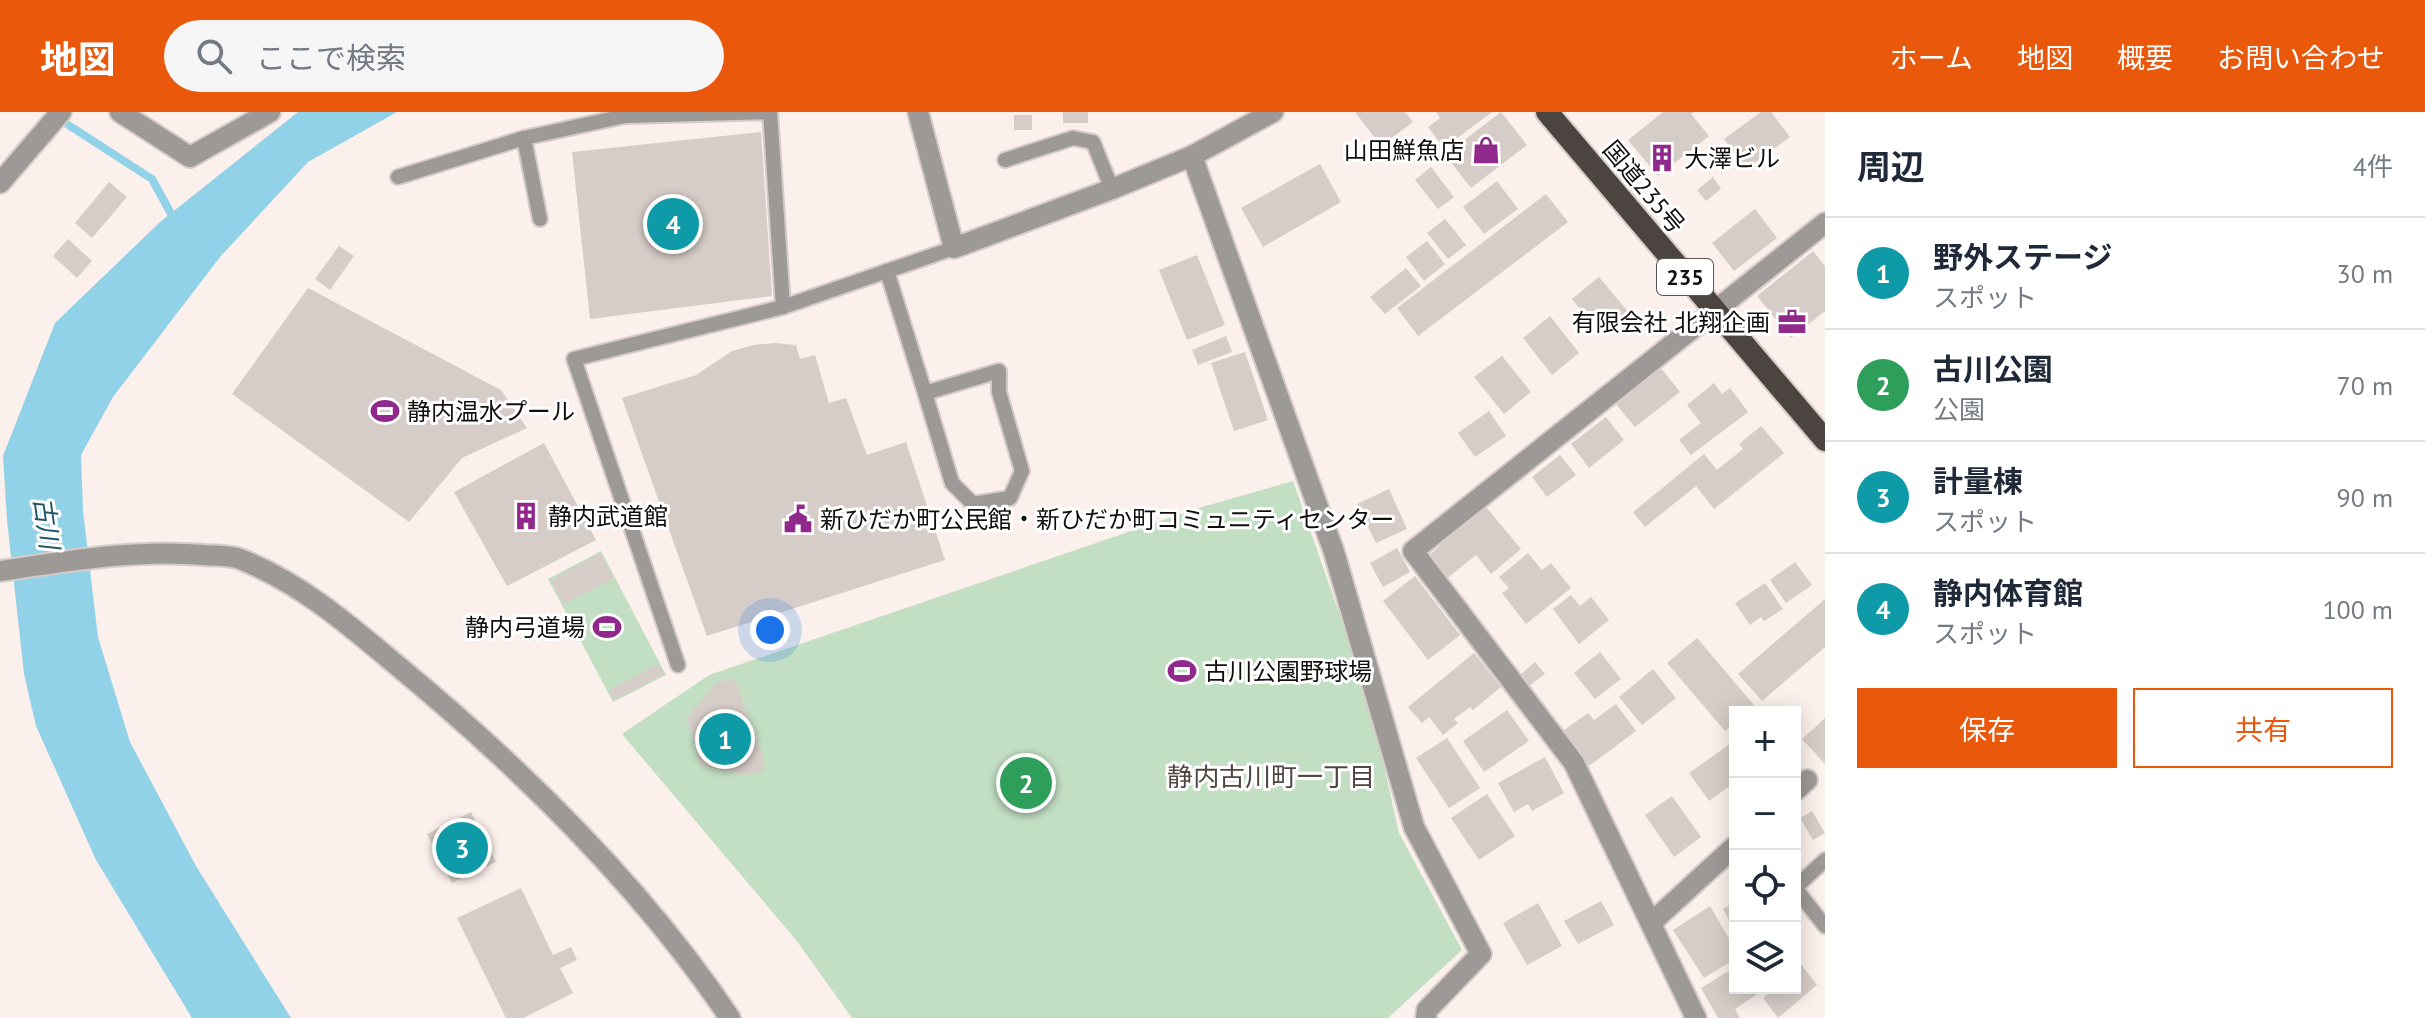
<!DOCTYPE html>
<html lang="ja">
<head>
<meta charset="utf-8">
<style>
	:root { --surface:#fff; --page:#f6f6f7; --text:#1f2937; --muted:#747a83; --line:#e0e1e3; --accent:#ea580c }
	body { margin:0; font-family:"PT Sans","Noto Sans JP",sans-serif; background:var(--page); color:var(--text) }
	.controls { position:absolute; right:24px; bottom:24px; display:grid; overflow:hidden; border-radius:0px; box-shadow:0 4px 20px #0003 }
	.controls button { width:72px; height:72px; display:grid; place-items:center; padding:0; border:0; border-bottom:2px solid var(--line); background:var(--surface); color:var(--text); font:40px sans-serif }
	.you { position:absolute; left:770px; top:518px; width:28px; height:28px; margin:-20px; border:6px solid #fff; border-radius:50%; background:#1a73e8; box-shadow:0 0 0 12px #1a73e833 }
	.badge { display:grid; place-items:center; width:52px; height:52px; border-radius:50%; background:var(--accent); color:#fff; font-size:26px; font-weight:700 }
	.pin { position:absolute; translate:-50% -50%; border:4px solid #fff; box-shadow:0 2px 8px #0006 }
	.list { margin:0; padding:0; list-style:none }
	h2 { display:flex; justify-content:space-between; align-items:center; height:104px; margin:0; padding:0 32px; font-size:34px }
	h2 small { font-size:26px; font-weight:400; color:var(--muted) }
	.list li { display:grid; grid-template-columns:52px 1fr auto; gap:24px; align-items:center; box-sizing:border-box; height:112px; padding:0 32px; border-top:2px solid var(--line) }
	.list b { display:block; font-size:30px; white-space:nowrap }
	.list p { margin:0; font-size:26px; white-space:nowrap; color:var(--muted) }
	.list em { font-size:26px; font-style:normal; color:var(--muted) }
	.actions { display:flex; gap:16px; padding:24px 32px }
	.actions a { flex:1; padding:18px 0; border:2px solid var(--accent); border-radius:0px; text-align:center; font-size:28px; color:var(--accent) }
	.actions .main { background:var(--accent); color:#fff }
	.icon { flex:none; width:44px; height:44px; fill:none; stroke:currentColor; stroke-width:2; stroke-linecap:round; stroke-linejoin:round }
	.map { position:relative; flex:none; width:1825px; height:906px; overflow:hidden }
	header { display:flex; align-items:center; gap:48px; box-sizing:border-box; height:112px; padding:0 40px; background:var(--accent); color:#fff }
	header strong { font-size:38px }
	nav { display:flex; gap:44px; margin-inline-start:auto; font-size:28px }
	.search { width:560px; height:72px; background:var(--page); display:flex; align-items:center; gap:20px; box-sizing:border-box; padding:0 28px; border-radius:44px; color:var(--muted); font-size:30px }
	main { display:flex }
	aside { flex:1; background:var(--surface) }
	.map>svg:first-child { display:block }
	.green { fill:#c2dec3 }
	.water { fill:#91d2e9 }
	.lines { fill:none; stroke-linecap:round; stroke-linejoin:round }
	.stream { stroke:#91d2e9; stroke-width:8 }
	.building { fill:#d7cdc8 }
	.service-casing { stroke:#d6ccc7; stroke-width:18 }
	.minor-casing { stroke:#d6ccc7; stroke-width:24 }
	.tertiary-casing { stroke:#d6ccc7; stroke-width:24 }
	.trunk-casing { stroke:#d6ccc7; stroke-width:26 }
	.service { stroke:#9d9996; stroke-width:14 }
	.minor { stroke:#9d9996; stroke-width:20 }
	.tertiary { stroke:#9d9996; stroke-width:20 }
	.trunk { stroke:#4b4440; stroke-width:22 }
	.labels { text-anchor:middle; dominant-baseline:central; stroke-width:6; stroke-linejoin:round; paint-order:stroke }
	.shield { fill:#fff; stroke:#585655; stroke-width:2 }
	.shield-label { font-size:22px; font-weight:bold; fill:#110e0c }
	.poi-label { font-size:24px; fill:#110e0c; stroke:#fff; text-anchor:start }
	.street-label { font-size:24px; fill:#110e0c; stroke:#fff }
	.water-label { font-size:26px; font-style:italic; fill:#205566; stroke:#fff }
	.neighbourhood-label { font-size:26px; fill:#4f4642; stroke:#fff }
</style>
</head>
<body>
<header>
<strong>地図</strong>
<div class="search"><svg class="icon" aria-label="search" viewBox="0 0 24 24"><circle cx="10" cy="10" r="6"/><path d="M15 15l6 6"/></svg>ここで検索</div>
<nav><a>ホーム</a><a>地図</a><a>概要</a><a>お問い合わせ</a></nav>
</header>
<main>
<div class="map">
<svg width="1825" height="906" viewBox="0 0 1825 906">
	<rect width="100%" height="100%" fill="#fbf0eb"/>
	<g class="green">
		<polygon points="1293,369 1369,587 1399,721 1462,838 1388,906 852,906 796,828 622,622 709,563 1199,396"/>
		<polygon points="601,439 666,563 613,590 548,467"/>
	</g>
	<polygon class="water" points="298,0 397,0 308,50 220,145 113,285 81,343 83,399 98,525 130,630 196,754 291,906 192,906 96,748 36,614 24,562 7,408 3,344 55,211 160,110"/>
	<g class="lines">
		<polyline class="stream" points="56,5 152,67 175,109"/>
	</g>
	<g class="building">
		<rect x="1063" y="0" width="25" height="11"/>
		<polygon points="1355,0 1405,0 1413,10 1381,34"/>
		<polygon points="1436,0 1492,0 1444,36 1428,15 1440,6"/>
		<polygon points="1501,0 1527,33 1471,76 1445,43"/>
		<polygon points="1663,0 1694,0 1691,2 1709,24 1658,64 1628,28"/>
		<polygon points="1761,0 1771,0 1790,25 1746,57 1724,27"/>
		<rect x="1014" y="3" width="18" height="15"/>
		<polygon points="761,20 772,184 590,207 572,40"/>
		<polygon points="1320,52 1341,90 1263,135 1241,96"/>
		<polygon points="1431,55 1454,85 1438,97 1415,68"/>
		<polygon points="1713,65 1721,77 1706,89 1697,78"/>
		<polygon points="1497,69 1518,97 1484,122 1463,95"/>
		<polygon points="109,70 127,85 92,126 75,111"/>
		<polygon points="1546,82 1568,110 1418,224 1397,196"/>
		<polygon points="1755,97 1777,126 1734,159 1712,131"/>
		<polygon points="1445,107 1466,133 1448,147 1427,121"/>
		<polygon points="68,127 92,149 77,166 53,144"/>
		<polygon points="1427,129 1445,152 1424,169 1406,145"/>
		<polygon points="339,134 354,144 330,178 315,167"/>
		<polygon points="1813,139 1825,154 1825,199 1791,226 1757,184"/>
		<polygon points="1197,143 1225,213 1187,228 1159,158"/>
		<polygon points="1406,156 1421,174 1385,202 1370,185"/>
		<polygon points="1599,165 1629,201 1601,223 1572,187"/>
		<polygon points="308,176 501,278 527,316 462,346 409,410 232,282"/>
		<polygon points="1550,204 1579,241 1552,263 1523,226"/>
		<polygon points="1226,224 1232,240 1198,253 1192,238"/>
		<polygon points="774,231 796,233 800,247 815,243 829,291 846,286 867,343 906,330 945,448 707,524 622,286 696,263 732,239 753,233"/>
		<polygon points="1245,240 1268,308 1234,319 1211,251"/>
		<polygon points="1502,244 1531,280 1504,302 1474,265"/>
		<polygon points="1660,255 1680,280 1635,315 1615,291"/>
		<polygon points="1714,271 1722,282 1730,276 1748,300 1691,343 1679,328 1701,311 1687,293"/>
		<polygon points="1489,299 1506,324 1475,345 1458,321"/>
		<polygon points="1606,305 1624,328 1589,356 1571,332"/>
		<polygon points="1761,314 1784,341 1714,397 1696,374 1645,415 1633,400 1704,342 1717,358 1743,337 1739,332"/>
		<polygon points="544,331 596,428 507,474 454,380"/>
		<polygon points="1560,343 1576,363 1547,385 1532,365"/>
		<polygon points="1389,377 1407,417 1376,431 1357,392"/>
		<polygon points="1486,395 1521,437 1491,462 1476,443 1445,468 1427,445 1441,433 1437,428 1456,413 1460,417"/>
		<polygon points="1397,436 1410,460 1383,475 1370,451"/>
		<polygon points="600,441 614,466 564,492 551,468"/>
		<polygon points="1528,441 1542,458 1551,451 1571,476 1526,512 1502,481 1509,476 1499,465"/>
		<polygon points="1795,450 1812,473 1786,491 1770,468"/>
		<polygon points="1415,464 1460,523 1428,548 1383,489"/>
		<polygon points="1765,471 1783,497 1764,509 1761,505 1750,513 1735,491"/>
		<polygon points="1571,483 1580,494 1591,485 1609,508 1579,532 1553,497"/>
		<polygon points="1825,487 1825,535 1762,589 1738,562"/>
		<polygon points="1697,526 1754,593 1746,600 1735,600 1735,610 1725,619 1667,551"/>
		<polygon points="1600,540 1621,567 1595,587 1574,561"/>
		<polygon points="1474,541 1501,575 1473,598 1470,595 1454,607 1458,611 1443,623 1429,605 1422,611 1408,595"/>
		<polygon points="1535,550 1545,562 1529,574 1520,563"/>
		<polygon points="658,552 664,562 614,588 609,578"/>
		<polygon points="1653,557 1676,586 1642,613 1619,585"/>
		<polygon points="735,567 764,648 764,659 746,663 701,654 687,606 716,571"/>
		<polygon points="1616,592 1636,619 1589,654 1563,619 1588,601 1594,608"/>
		<polygon points="1507,598 1529,629 1484,660 1463,629"/>
		<polygon points="1825,606 1825,652 1802,627"/>
		<polygon points="1447,626 1480,676 1449,696 1416,646"/>
		<polygon points="1730,632 1735,638 1735,670 1709,689 1689,661"/>
		<polygon points="1545,645 1564,681 1532,699 1528,692 1514,700 1498,671"/>
		<polygon points="1487,682 1515,724 1479,748 1451,706"/>
		<polygon points="1672,684 1701,725 1674,745 1645,703"/>
		<polygon points="1812,699 1825,721 1813,728 1800,706"/>
		<polygon points="471,700 496,750 452,771 427,722"/>
		<polygon points="521,776 553,843 571,835 577,848 560,856 573,881 523,906 506,906 457,806"/>
		<polygon points="1601,789 1614,813 1578,832 1564,809"/>
		<polygon points="1735,790 1735,819 1723,797"/>
		<polygon points="1538,791 1562,834 1527,853 1503,811"/>
		<polygon points="1710,794 1735,837 1735,847 1704,866 1673,818"/>
		<polygon points="1800,851 1817,873 1778,906 1763,886 1774,876 1795,876 1795,856"/>
		<polygon points="1735,855 1735,876 1755,876 1759,881 1735,897 1740,906 1718,906 1701,876"/>
	</g>
	<g class="lines">
		<defs>
			<g id="service">
				<polyline points="770,0 783,195"/>
				<polyline points="524,26 540,107"/>
				<polyline points="1005,48 1073,26 1093,30 1112,77"/>
				<polyline points="398,65 524,26 625,4 770,0"/>
				<polyline points="887,159 925,281 999,259 999,280 1022,359 1010,386 973,392 952,371 925,281"/>
				<polyline points="678,553 574,247 783,195 954,136"/>
				<polyline points="1825,748 1795,776 1825,814"/>
			</g>
			<g id="minor">
				<polyline points="120,0 190,45 270,0"/>
				<polyline points="1192,44 1334,440 1414,715 1481,842 1427,898 1426,906"/>
				<polyline points="0,71 61,0"/>
				<path d="M0 459C68 449 135 437 204 443 216 444 230 443 240 447 301 471 350 514 399 555 522 657 641 773 730 906"/>
				<polyline points="1795,679 1807,668"/>
				<polyline points="1651,811 1735,734"/>
				<polyline points="1696,906 1574,651 1413,439 1825,111"/>
			</g>
			<polyline id="tertiary" points="918,0 954,136 1112,77 1192,44 1273,0"/>
			<polyline id="trunk" points="1547,0 1825,328"/>
		</defs>
		<use href="#service" class="service-casing"/>
		<use href="#minor" class="minor-casing"/>
		<use href="#tertiary" class="tertiary-casing"/>
		<use href="#trunk" class="trunk-casing"/>
		<use href="#service" class="service"/>
		<use href="#minor" class="minor"/>
		<use href="#tertiary" class="tertiary"/>
		<use href="#trunk" class="trunk"/>
	</g>
	<defs>
		<symbol id="shop-bare" viewBox="-9 -9 18 18"><path d="M-5-2.5h2.3a2.7 3.5 0 0 1 5.4 0H5L5.5 6h-11ZM-1.5-2.5h3a1.5 2.3 0 0 0-3 0Z" fill="#91298d" stroke="#fff" stroke-width="2.5" paint-order="stroke"/></symbol>
		<symbol id="building-bare" viewBox="-9 -9 18 18"><path d="M-4-6H4V6H1V3H-1V6H-4ZM-2.5-4.3h1.7v1.8h-1.7ZM.8-4.3h1.7v1.8H.8ZM-2.5-1h1.7V.8h-1.7ZM.8-1h1.7V.8H.8Z" fill="#91298d" stroke="#fff" stroke-width="2.5" paint-order="stroke"/></symbol>
		<symbol id="office-bare" viewBox="-9 -9 18 18"><path d="M-6-3h4V-5.5h4V-3h4V5H-6ZM-1-4.5V-3h2v-1.5ZM-6 0V1H6V0Z" fill="#91298d" stroke="#fff" stroke-width="2.5" paint-order="stroke"/></symbol>
		<symbol id="stadium-bare" viewBox="-9 -9 18 18"><path d="M0-5a6.5 5 0 1 0 0 10a6.5 5 0 1 0 0-10ZM-3.5-1.8h7v3.6h-7Z" fill="#91298d" stroke="#fff" stroke-width="2.5" paint-order="stroke"/></symbol>
		<symbol id="civic-bare" viewBox="-9 -9 18 18"><path d="M-.6-6.5H3V-4.5H.6V-3L4-1V1h2V6H-6V1h2V-1L-.6-3ZM-1.2 2.5V6h2.4V2.5Z" fill="#91298d" stroke="#fff" stroke-width="2.5" paint-order="stroke"/></symbol>
	</defs>
	<g fill-rule="evenodd">
		<use href="#shop-bare" x="1466" y="18" width="40" height="40"/>
		<use href="#building-bare" x="1642" y="26" width="40" height="40"/>
		<use href="#office-bare" x="1772" y="190" width="40" height="40"/>
		<use href="#stadium-bare" x="365" y="279" width="40" height="40"/>
		<use href="#building-bare" x="506" y="384" width="40" height="40"/>
		<use href="#civic-bare" x="778" y="387" width="40" height="40"/>
		<use href="#stadium-bare" x="587" y="495" width="40" height="40"/>
		<use href="#stadium-bare" x="1162" y="539" width="40" height="40"/>
	</g>
	<g class="labels">
		<rect class="shield" x="1657" y="147" width="56" height="36" rx="6"/>
		<g class="shield-label">
			<text x="1685" y="165">235</text>
		</g>
		<g class="poi-label">
			<text x="1464" y="38" text-anchor="end">山田鮮魚店</text>
			<text x="1684" y="46">大澤ビル</text>
			<text x="1770" y="210" text-anchor="end">有限会社 北翔企画</text>
			<text x="407" y="299">静内温水プール</text>
			<text x="548" y="404">静内武道館</text>
			<text x="820" y="407">新ひだか町公民館・新ひだか町コミュニティセンター</text>
			<text x="585" y="515" text-anchor="end">静内弓道場</text>
			<text x="1204" y="559">古川公園野球場</text>
		</g>
		<g class="street-label">
			<text transform="translate(1644 75) rotate(50)">国道235号</text>
		</g>
		<g class="water-label">
			<text transform="translate(47 411) rotate(82)">古川</text>
		</g>
		<g class="neighbourhood-label">
			<text x="1271" y="664">静内古川町一丁目</text>
		</g>
	</g>
</svg>
<div class="controls">
<button>+</button>
<button>−</button>
<button><svg class="icon" aria-label="locate" viewBox="0 0 24 24"><circle cx="12" cy="12" r="6"/><path d="M12 2v4M12 18v4M2 12h4M18 12h4"/></svg></button>
<button><svg class="icon" aria-label="layers" viewBox="0 0 24 24"><path d="M12 4l9 5-9 5-9-5zM3 14l9 5 9-5"/></svg></button>
</div>
<div class="you"></div>
<div class="pin badge" style="left:725px;top:627px;background:#0f9aa8">1</div>
<div class="pin badge" style="left:1026px;top:671px;background:#2e9e5b">2</div>
<div class="pin badge" style="left:462px;top:736px;background:#0f9aa8">3</div>
<div class="pin badge" style="left:673px;top:112px;background:#0f9aa8">4</div>
</div>
<aside>
<h2>周辺<small>4件</small></h2>
<ul class="list">
<li><span class="badge" style="background:#0f9aa8">1</span><div><b>野外ステージ</b><p>スポット</p></div><em>30 m</em></li>
<li><span class="badge" style="background:#2e9e5b">2</span><div><b>古川公園</b><p>公園</p></div><em>70 m</em></li>
<li><span class="badge" style="background:#0f9aa8">3</span><div><b>計量棟</b><p>スポット</p></div><em>90 m</em></li>
<li><span class="badge" style="background:#0f9aa8">4</span><div><b>静内体育館</b><p>スポット</p></div><em>100 m</em></li>
</ul>
<div class="actions"><a class="main">保存</a><a>共有</a></div>
</aside>
</main>
</body>
</html>
